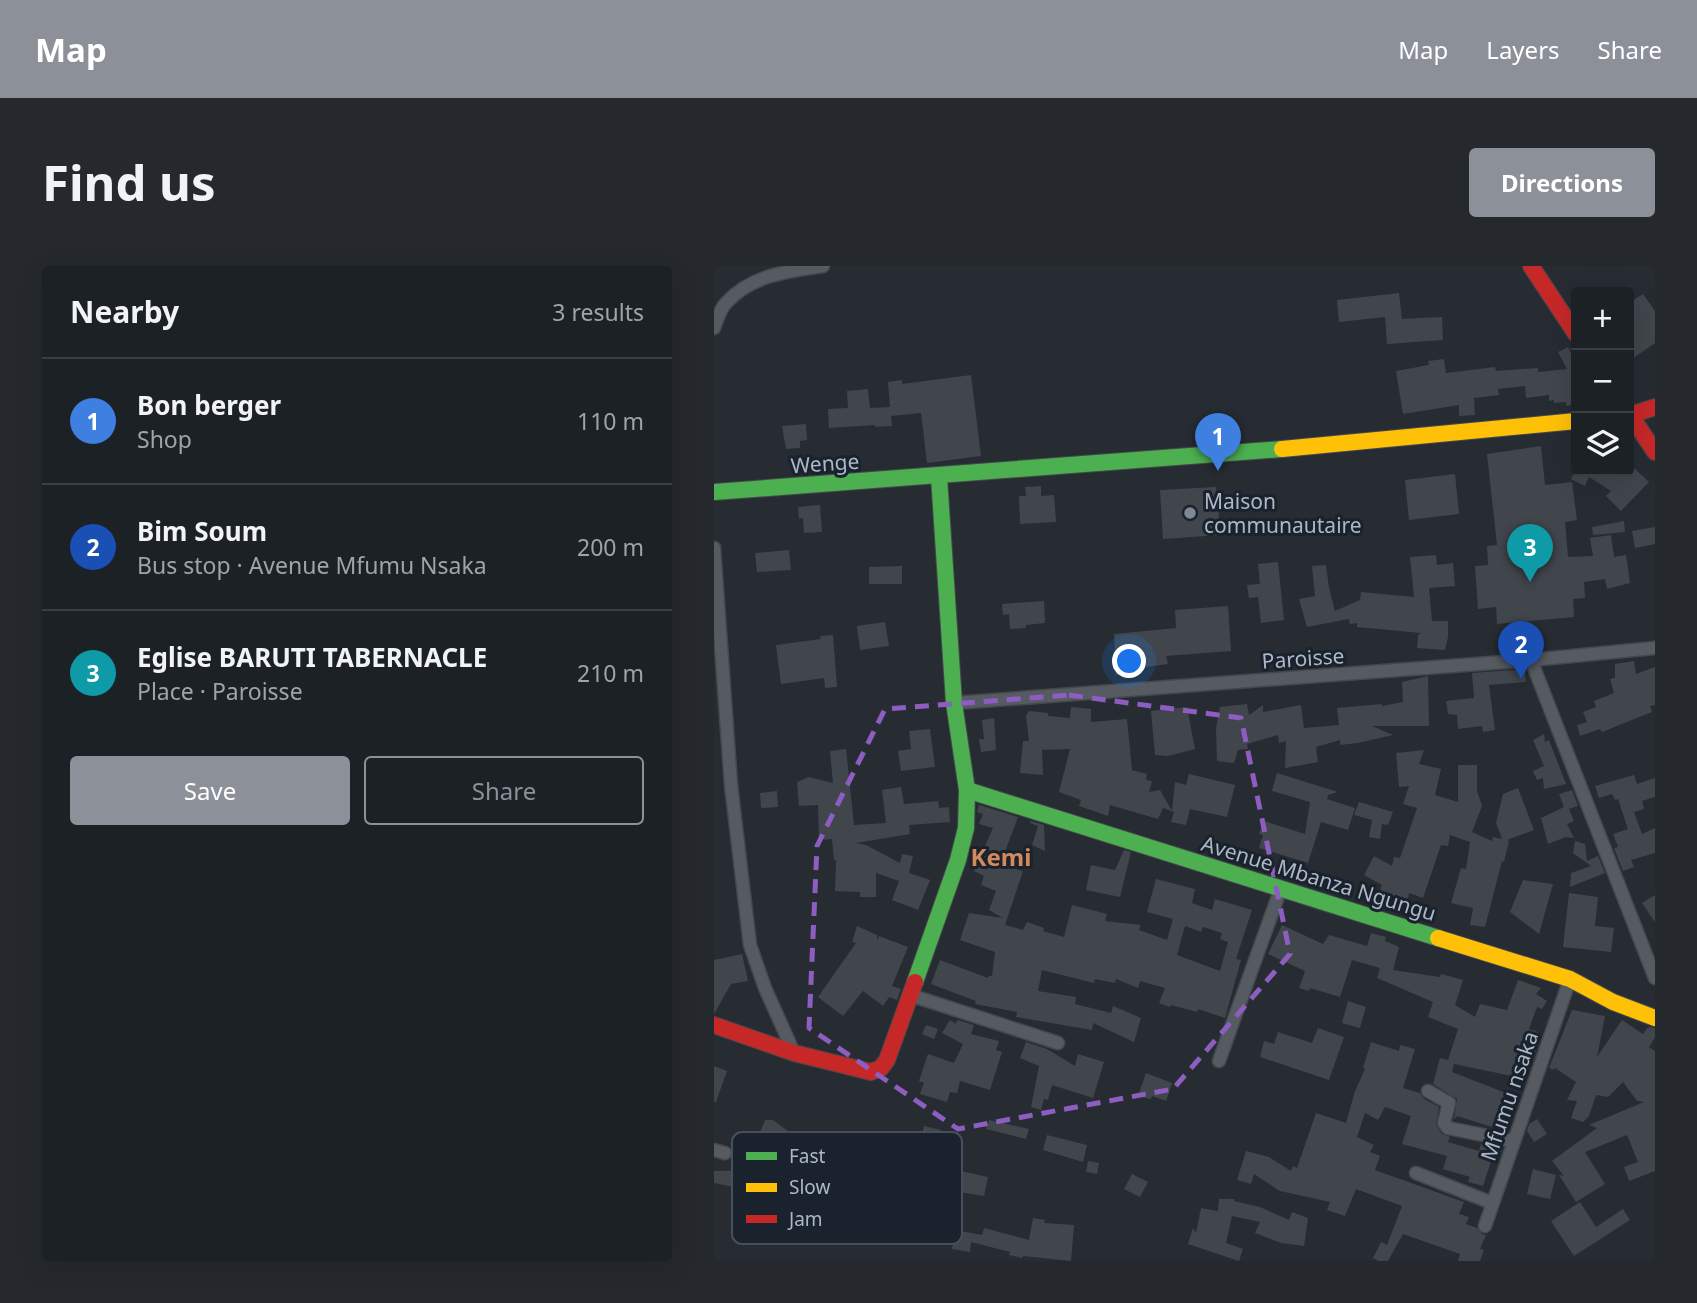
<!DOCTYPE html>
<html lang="en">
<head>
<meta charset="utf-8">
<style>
	:root { --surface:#1c2126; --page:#25292e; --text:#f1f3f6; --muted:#a0a3a7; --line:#3a3e43; --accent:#8c9099 }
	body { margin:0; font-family:"Noto Sans",sans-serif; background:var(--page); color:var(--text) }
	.controls { position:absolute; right:21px; top:21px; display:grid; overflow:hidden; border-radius:7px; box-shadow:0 7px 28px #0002 }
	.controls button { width:63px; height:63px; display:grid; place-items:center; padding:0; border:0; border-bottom:2px solid var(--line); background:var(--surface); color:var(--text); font:35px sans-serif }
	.you { position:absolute; left:416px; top:396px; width:24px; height:24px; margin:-18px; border:5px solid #fff; border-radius:50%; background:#1a73e8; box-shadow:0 0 0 10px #1a73e833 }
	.badge { display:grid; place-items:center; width:46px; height:46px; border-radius:50%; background:var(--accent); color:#fff; font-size:23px; font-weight:700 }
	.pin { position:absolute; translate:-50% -58px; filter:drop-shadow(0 2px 4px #0008) }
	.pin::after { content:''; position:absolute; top:37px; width:24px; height:21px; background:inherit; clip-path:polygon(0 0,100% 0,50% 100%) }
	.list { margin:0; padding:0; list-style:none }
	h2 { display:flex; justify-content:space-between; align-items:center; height:91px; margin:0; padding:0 28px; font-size:30px }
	h2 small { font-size:23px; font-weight:400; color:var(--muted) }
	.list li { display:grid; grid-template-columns:46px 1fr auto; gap:21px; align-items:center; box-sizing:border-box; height:126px; padding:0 28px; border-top:2px solid var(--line) }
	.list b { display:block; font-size:26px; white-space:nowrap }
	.list p { margin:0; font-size:23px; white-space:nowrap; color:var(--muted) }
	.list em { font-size:23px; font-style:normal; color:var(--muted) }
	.actions { display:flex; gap:14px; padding:21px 28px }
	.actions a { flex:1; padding:16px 0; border:2px solid var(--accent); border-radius:7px; text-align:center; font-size:24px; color:var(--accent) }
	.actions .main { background:var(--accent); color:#fff }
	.icon { flex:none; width:38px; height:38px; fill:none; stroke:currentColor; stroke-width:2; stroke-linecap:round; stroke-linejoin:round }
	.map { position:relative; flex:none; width:941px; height:995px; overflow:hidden; border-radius:7px }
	header { display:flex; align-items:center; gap:42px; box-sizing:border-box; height:98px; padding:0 35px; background:var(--accent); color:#fff }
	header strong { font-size:33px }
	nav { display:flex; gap:38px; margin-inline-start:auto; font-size:24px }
	.intro { display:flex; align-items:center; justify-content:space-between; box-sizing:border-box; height:168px; padding:0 42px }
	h1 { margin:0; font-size:49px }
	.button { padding:18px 32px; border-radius:7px; background:var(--accent); color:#fff; font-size:24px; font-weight:700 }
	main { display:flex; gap:42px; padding:0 42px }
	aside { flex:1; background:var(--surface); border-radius:7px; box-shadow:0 7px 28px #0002 }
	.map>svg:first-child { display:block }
	.building { fill:#41464c; fill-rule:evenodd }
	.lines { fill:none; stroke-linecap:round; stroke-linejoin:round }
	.street-casing { stroke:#44484d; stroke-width:15 }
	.fast-casing { stroke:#44484d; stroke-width:18 }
	.slow-casing { stroke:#44484d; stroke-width:18 }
	.jam-casing { stroke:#44484d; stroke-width:18 }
	.street { stroke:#565a61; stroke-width:12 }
	.fast { stroke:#4caf50; stroke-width:16 }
	.slow { stroke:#ffc107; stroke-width:16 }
	.jam { stroke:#c62828; stroke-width:16 }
	.marked { fill:none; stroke:#8d5dc1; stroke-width:5; stroke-dasharray:14 9; stroke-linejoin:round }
	.poi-dot { fill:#7e8792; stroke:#19222d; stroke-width:2.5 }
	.labels { text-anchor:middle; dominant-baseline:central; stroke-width:6; stroke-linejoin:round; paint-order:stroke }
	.street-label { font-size:21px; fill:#aeb8c5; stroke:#19222d }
	.poi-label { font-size:21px; fill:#aeb8c5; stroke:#19222d; text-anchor:start }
	.quarter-label { font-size:24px; font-weight:bold; fill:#d4895a; stroke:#19222d }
	.key { fill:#19222d; stroke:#464f5b; stroke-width:2 }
	.key-label { font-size:19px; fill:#aeb8c5 }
</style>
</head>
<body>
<header>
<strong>Map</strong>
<nav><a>Map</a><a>Layers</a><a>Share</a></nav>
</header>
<div class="intro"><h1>Find us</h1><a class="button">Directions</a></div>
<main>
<aside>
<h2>Nearby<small>3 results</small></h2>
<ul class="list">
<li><span class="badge" style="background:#3f7fe0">1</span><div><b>Bon berger</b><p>Shop</p></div><em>110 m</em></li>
<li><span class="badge" style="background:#1a4fb4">2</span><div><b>Bim Soum</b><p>Bus stop · Avenue Mfumu Nsaka</p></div><em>200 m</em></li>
<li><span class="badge" style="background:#0f9aa8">3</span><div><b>Eglise BARUTI TABERNACLE</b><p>Place · Paroisse</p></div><em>210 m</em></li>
</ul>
<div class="actions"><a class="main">Save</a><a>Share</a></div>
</aside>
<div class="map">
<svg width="941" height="995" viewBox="0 0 941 995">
	<rect width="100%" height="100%" fill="#262c32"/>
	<g class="building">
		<polygon points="685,27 688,53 728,51 729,74 673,78 671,51 625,56 623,34"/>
		<polygon points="929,28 941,45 941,77 915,95 915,37"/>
		<polygon points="854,81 862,97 862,138 852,140 852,136 840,137 840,134 835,135 835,129 812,132 811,120 784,123 785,129 760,132 761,149 745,150 745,139 689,148 682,105 715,99 714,95 730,93 732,107 781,101 782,105 824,102 824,106 853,103 844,86"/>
		<polygon points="257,109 267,190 213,197 207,147 177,150 178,160 161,161 161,159 115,162 114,143 134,142 133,125 154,123 156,142 176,141 174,116 188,114 188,118"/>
		<polygon points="92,158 93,174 86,175 86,182 72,183 68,160"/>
		<polygon points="827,180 831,219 858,216 863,254 851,256 854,291 879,290 876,272 897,269 900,291 912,289 916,317 893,323 891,313 870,316 871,332 859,333 860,351 783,358 782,341 764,343 761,300 774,299 773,280 783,279 773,188"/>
		<polygon points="920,202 935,216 907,245 892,230 897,225 875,211 871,220 857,213 861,205 904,205 912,210"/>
		<polygon points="741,208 745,248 695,254 691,214"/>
		<polygon points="327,220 327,230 340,229 342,256 306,258 305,230 312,230 311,221"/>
		<polygon points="502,221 507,269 449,273 446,224"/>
		<polygon points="106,239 108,266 90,267 89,252 85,253 84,241"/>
		<polygon points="910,255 911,266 879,269 878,261"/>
		<polygon points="941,261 941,278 921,282 918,265"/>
		<polygon points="75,284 77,304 43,306 41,287"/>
		<polygon points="722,289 723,299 739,297 741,320 715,322 718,355 734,355 734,371 731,384 703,382 704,369 707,367 643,361 643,357 636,358 635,353 593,361 585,333 601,330 598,300 612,299 615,322 621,345 646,334 647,326 700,331 696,291"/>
		<polygon points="564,296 570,354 547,357 544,331 535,332 533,319 546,318 544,298"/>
		<polygon points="188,300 188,318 155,318 155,301"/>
		<polygon points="330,335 331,357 312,359 312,362 296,363 295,348 289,349 288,338"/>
		<polygon points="514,340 517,385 452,390 454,398 425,402 426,408 402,409 400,368 462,362 461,344"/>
		<polygon points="171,356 175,380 146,384 143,360"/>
		<polygon points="119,369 123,421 111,422 110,412 67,418 62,379 107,373 106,370"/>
		<polygon points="920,395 922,408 941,401 941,439 936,440 938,446 888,466 886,463 866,470 863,459 873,456 869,446 882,441 880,435 900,427 896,413 901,412 901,398"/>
		<polygon points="811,403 812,416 775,419 781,464 769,466 768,460 744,463 743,449 734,448 732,435 760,432 758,407"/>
		<polygon points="714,410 715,460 658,460 679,469 644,477 626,479 626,474 602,481 604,496 571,502 572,475 565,477 564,469 533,478 534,483 524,484 520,497 503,495 502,462 506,441 533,438 535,449 549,439 549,446 587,439 590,462 625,459 623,442 668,438 668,440 689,436 688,416"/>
		<polygon points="357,441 377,443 377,456 413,453 418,504 433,508 432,514 438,515 435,526 446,524 458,545 461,516 472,519 475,508 521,519 513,551 476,543 472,559 457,556 460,546 449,542 444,553 396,539 394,550 365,540 367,534 345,526 356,483 328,484 329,509 306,507 309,475 315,475 312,450 315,445 334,447 334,450 356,452"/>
		<polygon points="473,441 481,483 454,490 441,489 437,445"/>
		<polygon points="280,452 282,484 267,486 265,473 270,473 268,454"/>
		<polygon points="216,463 221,501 187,505 184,485 197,483 195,465"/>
		<polygon points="830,468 831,476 835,474 852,518 830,523 829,512 823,514 819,505 830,500 819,474"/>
		<polygon points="132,483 140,559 172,557 168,524 187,521 190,538 224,535 225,542 235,541 236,556 195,559 196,568 142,577 152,579 186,597 188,588 199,590 195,607 216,614 204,644 178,634 185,615 162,607 162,631 146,631 146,626 121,625 122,594 120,594 118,573 105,574 104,539 85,540 83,516 95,511 119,517 116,485"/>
		<polygon points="710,484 705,498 727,503 721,529 744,536 744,499 763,499 763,525 768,540 758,566 778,575 779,571 788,573 782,557 789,528 804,522 820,564 793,574 795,575 790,596 788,595 771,661 756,659 759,642 737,637 747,602 752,603 756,576 736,569 734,580 727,579 709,632 695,627 692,644 662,637 668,619 650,609 660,590 678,600 680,591 686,592 703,542 689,538 695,520 685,521 682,487"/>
		<polygon points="563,507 624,526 614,529 613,533 641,542 634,564 607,556 594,597 545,582 549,569 545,568 550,555 591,568 596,536 558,525"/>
		<polygon points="920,509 923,518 941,512 941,531 928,535 930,543 920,546 928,568 941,562 941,587 917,594 920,601 909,605 900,582 904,581 899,568 914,563 904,533 901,534 898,528 885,532 881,520"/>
		<polygon points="858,524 864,540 855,543 860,555 853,558 860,572 852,571 834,578 827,552 850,541 845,528"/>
		<polygon points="63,525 64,541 47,542 46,527"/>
		<polygon points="645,536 679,546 674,559 668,558 666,573 655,571 658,554 640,549"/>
		<path d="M265 539 304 551 286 599 309 605 291 659 309 664 313 656 330 662 329 665 350 671 358 639 393 648 391 655 427 659 425 664 453 674 459 653 433 646 442 613 481 623 478 637 498 644 501 633 538 644 522 693 527 694 511 752 484 743 483 746 457 739 456 741 445 737 451 722 426 715 424 722 402 713 401 717 381 713 380 717 328 704 324 725 362 731 361 738 397 747 399 740 427 752 420 776 379 757 378 764 302 751 303 746 261 738 262 735 217 718 226 694 274 712 275 710H278L281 686 246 674 255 647 289 652 275 644 282 625 267 619 270 610 260 605 279 562 265 558 269 548 263 546ZM471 660 487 666 489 661 508 667 506 673 514 676 506 705 463 689Z"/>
		<polygon points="317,555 330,559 331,585 318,579 324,560 316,557"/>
		<polygon points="861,575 871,578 873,595 884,590 891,607 856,621 857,607 877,600 859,587"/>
		<polygon points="410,584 417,586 406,631 372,624 377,599 401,604"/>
		<polygon points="809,614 839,618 825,668 796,646"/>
		<polygon points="855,627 884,631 881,660 900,662 897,686 849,681"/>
		<polygon points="941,629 941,656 928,637"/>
		<polygon points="568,659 609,678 615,669 653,680 657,667 672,671 671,675 685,681 679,704 726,711 727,708 749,714 741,739 761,751 766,738 793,744 804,714 827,722 822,728 833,735 828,743 823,741 815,763 824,766 822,774 825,776 819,794 817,792 812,813 740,798 738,806 802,831 794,854 782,850 778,861 743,850 740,854 743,833 719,818 726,792 734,794 744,763 714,751 719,736 663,712 666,702 638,694 626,731 596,722 595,725 585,722 591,705 554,688"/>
		<polygon points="143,660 163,669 163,675 165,670 194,681 178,720 187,723 183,734 175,731 169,740 149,725 129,750 104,731 142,677 138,676"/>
		<polygon points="28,688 34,715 17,718 0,748 0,694"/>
		<polygon points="634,735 652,741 646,762 628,757"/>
		<polygon points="858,744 891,750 883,791 908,754 929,768 934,761 941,762 941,771 935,781 941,785 941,905 915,915 910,901 924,896 913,869 871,886 891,918 862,936 845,909 850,910 838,895 883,862 875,859 930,836 923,835 909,816 894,831 882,829 875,850 869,856 857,852 863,835 853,834 862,816 841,802 840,804 835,802"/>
		<polygon points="236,754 242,758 243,754 260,759 257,768 285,775 282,784 288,786 276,824 246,815 243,827 236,826 233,836 206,828 210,817 205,815 214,788 240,797 249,778 228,767"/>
		<polygon points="212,759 224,763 220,773 208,768"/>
		<polygon points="604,762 630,771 615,814 546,791 550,775 560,778 564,766 598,777"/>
		<polygon points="312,776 333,783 361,800 364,788 390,796 379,832 338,819 334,834 330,833 327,844 317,841 325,800 306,792"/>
		<polygon points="657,776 685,785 686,779 701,783 689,822 706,827 710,833 725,841 722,859 728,868 736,871 734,876 765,885 767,878 789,882 785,891 779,889 769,920 754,916 756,911 729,903 733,890 688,878 697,850 671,841 664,854 651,847 643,871 660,879 656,886 666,890 661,904 750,936 745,948 755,951 752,958 763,962 768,968 772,969 766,983 770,984 766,995 744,995 746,988 689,968 674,995 665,995 659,992 667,976 673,979 688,940 642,923 631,950 613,944 616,936 566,925 540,908 537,918 523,914 532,885 555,891 577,905 579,900 583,902 602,847 632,857 641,825 651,803 649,802"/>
		<polygon points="0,800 13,805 2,836 0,836"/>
		<polygon points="432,807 458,817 452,835 438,830 437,833 424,830"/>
		<polygon points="823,853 833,868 820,876 813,865 815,858"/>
		<polygon points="51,854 59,854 74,865 69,889 41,879"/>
		<polygon points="275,854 315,863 312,873 272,863"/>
		<polygon points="210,860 227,864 218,900 201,896"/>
		<polygon points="333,869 373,879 369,896 329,884"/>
		<polygon points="374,895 385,897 383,908 372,906"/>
		<polygon points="238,903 274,911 270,930 233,924"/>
		<polygon points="819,903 842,909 836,933 813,928"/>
		<polygon points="48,904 59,904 60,917 41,915 40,925 0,917 0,905"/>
		<polygon points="418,908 434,916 426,931 410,923"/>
		<polygon points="505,933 520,933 520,935 546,941 575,954 578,946 594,952 590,980 567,977 541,967 546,956 518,950 512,977 529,983 525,995 474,978 479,962 482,967 487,942 504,945"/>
		<polygon points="866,936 882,961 909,943 916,954 860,990 837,955"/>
		<polygon points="319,952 331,954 330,957 360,959 357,995 309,990 308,992 295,989 296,986 257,976 256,986 238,983 241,964 268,969 270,962 315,974"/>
	</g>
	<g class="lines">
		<defs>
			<g id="street">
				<path d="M0 62C3 54 6 43 12 37 37 9 74 5 109 0"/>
				<polyline points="0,282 17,519 36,679 51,722 80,787"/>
				<polyline points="817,394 941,712"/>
				<polyline points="240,437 817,394 941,382"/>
				<polyline points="196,729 344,777"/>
				<polyline points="505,795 567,622"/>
				<polyline points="714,825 735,837 730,857 734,862 799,875"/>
				<polyline points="0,884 11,887"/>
				<polyline points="702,907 778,937"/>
				<polyline points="771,960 856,713"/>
			</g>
			<g id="fast">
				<polyline points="0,226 568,183"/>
				<polyline points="253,524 724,672"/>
				<polyline points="201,716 244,594 252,562 253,524 240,437 225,211"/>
			</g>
			<g id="slow">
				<polyline points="568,183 862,155"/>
				<polyline points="724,672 856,713 899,736 941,752"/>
			</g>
			<g id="jam">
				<polyline points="817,0 862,68"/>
				<polyline points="915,147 941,186"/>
				<polyline points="916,149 941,141"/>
				<polyline points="0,759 80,787 157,806 167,802 173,794 201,716"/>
			</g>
		</defs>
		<use href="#street" class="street-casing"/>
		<use href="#fast" class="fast-casing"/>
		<use href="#slow" class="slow-casing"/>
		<use href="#jam" class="jam-casing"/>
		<use href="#street" class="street"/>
		<use href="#fast" class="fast"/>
		<use href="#slow" class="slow"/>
		<use href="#jam" class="jam"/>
	</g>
	<path class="marked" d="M355 429 527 452 576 688 459 823 244 863 95 762 103 580 171 443Z"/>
	<circle class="poi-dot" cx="476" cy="247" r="7"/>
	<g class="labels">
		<g class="street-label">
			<text transform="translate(111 197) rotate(-4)">Wenge</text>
			<text transform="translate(589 392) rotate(-4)">Paroisse</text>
			<text transform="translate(605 612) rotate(17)">Avenue Mbanza Ngungu</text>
			<text transform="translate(795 830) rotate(-71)">Mfumu nsaka</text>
		</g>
		<g class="poi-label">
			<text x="490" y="235">Maison<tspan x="490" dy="24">communautaire</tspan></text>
		</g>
		<g class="quarter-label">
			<text x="287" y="590">Kemi</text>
		</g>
	</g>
	<rect x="18" y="866" width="230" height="112" rx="10" class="key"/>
	<rect x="32" y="886" width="31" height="8" fill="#4caf50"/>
	<rect x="32" y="917" width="31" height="9" fill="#ffc107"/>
	<rect x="32" y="949" width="31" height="8" fill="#c62828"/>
	<g class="key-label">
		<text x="75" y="897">Fast</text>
		<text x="75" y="928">Slow</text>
		<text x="75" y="960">Jam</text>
	</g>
</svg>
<div class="controls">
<button>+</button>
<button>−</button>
<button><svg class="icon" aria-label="layers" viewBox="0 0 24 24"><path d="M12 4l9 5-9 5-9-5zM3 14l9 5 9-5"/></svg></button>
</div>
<div class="you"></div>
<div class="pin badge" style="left:504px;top:205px;background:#3f7fe0">1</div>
<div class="pin badge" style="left:807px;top:413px;background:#1a4fb4">2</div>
<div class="pin badge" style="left:816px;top:316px;background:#0f9aa8">3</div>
</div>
</main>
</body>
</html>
